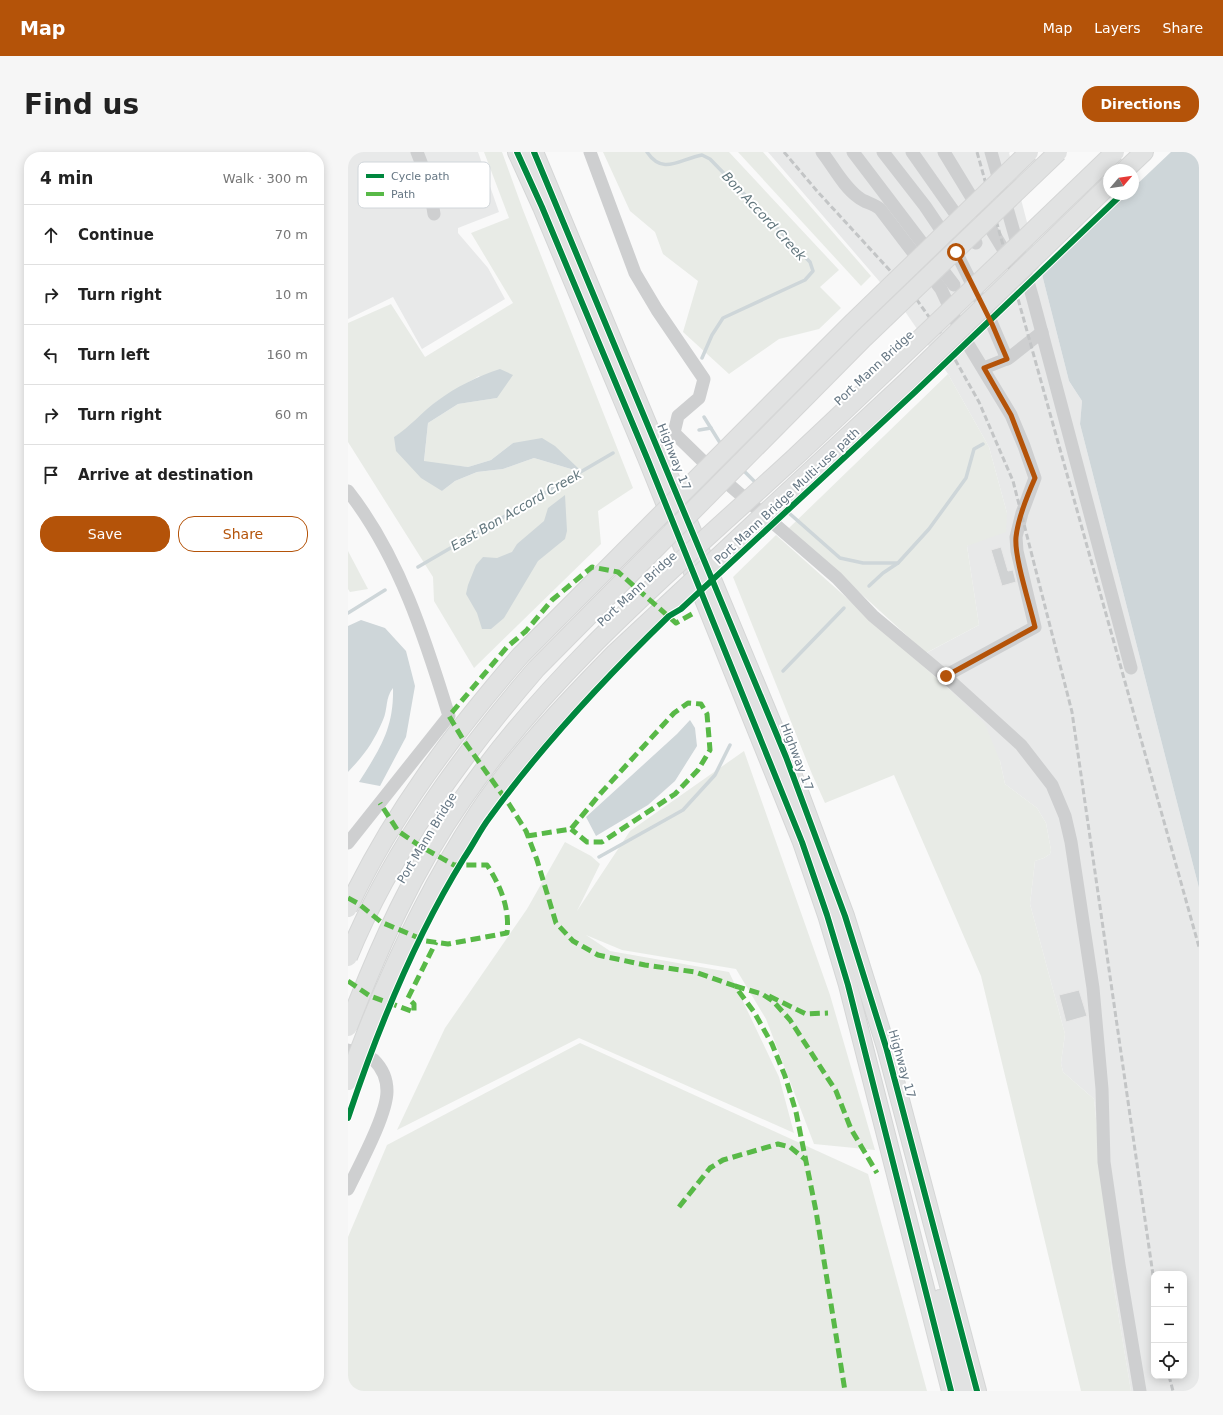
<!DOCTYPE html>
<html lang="en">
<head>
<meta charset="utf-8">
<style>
	:root { --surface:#fff; --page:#f6f6f6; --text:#222; --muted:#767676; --line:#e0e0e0; --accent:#b45309 }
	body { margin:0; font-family:"DejaVu Sans",sans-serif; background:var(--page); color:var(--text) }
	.controls { position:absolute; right:12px; bottom:12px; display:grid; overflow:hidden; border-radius:8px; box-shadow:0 2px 10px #0003 }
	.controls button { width:36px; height:36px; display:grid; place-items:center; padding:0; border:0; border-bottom:1px solid var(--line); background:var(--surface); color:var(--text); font:20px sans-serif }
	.compass { position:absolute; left:755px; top:12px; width:36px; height:36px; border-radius:50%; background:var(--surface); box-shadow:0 2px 10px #0003; rotate:61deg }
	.stop { position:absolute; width:12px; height:12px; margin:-9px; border:3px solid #b45309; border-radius:50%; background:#fff }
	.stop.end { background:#b45309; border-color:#fff; box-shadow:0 1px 4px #0008 }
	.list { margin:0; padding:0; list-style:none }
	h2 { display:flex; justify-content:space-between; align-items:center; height:52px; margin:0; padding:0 16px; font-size:17px }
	h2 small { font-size:13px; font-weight:400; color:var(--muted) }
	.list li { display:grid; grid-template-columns:26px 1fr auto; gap:12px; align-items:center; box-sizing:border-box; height:60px; padding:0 16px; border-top:1px solid var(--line) }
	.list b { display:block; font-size:15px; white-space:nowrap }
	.list em { font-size:13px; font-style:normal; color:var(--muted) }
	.actions { display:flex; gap:8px; padding:12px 16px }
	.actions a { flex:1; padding:9px 0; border:1px solid var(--accent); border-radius:16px; text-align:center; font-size:14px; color:var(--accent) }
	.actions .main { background:var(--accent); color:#fff }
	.icon { flex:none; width:22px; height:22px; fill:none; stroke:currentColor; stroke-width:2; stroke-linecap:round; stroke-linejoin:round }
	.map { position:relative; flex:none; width:851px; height:1239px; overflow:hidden; border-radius:16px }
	header { display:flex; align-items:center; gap:24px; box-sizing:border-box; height:56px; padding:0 20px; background:var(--accent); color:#fff }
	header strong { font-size:19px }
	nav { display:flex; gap:22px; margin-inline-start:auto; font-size:14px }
	.intro { display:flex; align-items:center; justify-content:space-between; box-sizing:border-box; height:96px; padding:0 24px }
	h1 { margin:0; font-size:28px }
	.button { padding:10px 18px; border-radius:16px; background:var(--accent); color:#fff; font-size:14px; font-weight:700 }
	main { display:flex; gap:24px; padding:0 24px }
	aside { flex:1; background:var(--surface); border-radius:16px; box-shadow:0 2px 10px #0003 }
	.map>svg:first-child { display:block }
	.built { fill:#e8e9e9; fill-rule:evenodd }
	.green { fill:#e8ebe6; fill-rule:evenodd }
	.water { fill:#ced6d9; fill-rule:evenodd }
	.pier { fill:#f9f9f9 }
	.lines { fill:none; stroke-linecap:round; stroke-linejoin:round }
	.stream { stroke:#ced6d9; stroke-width:3.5 }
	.building { fill:#d0d2d3; stroke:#e8e8e8 }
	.highway-casing { stroke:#d5d6d6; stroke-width:20 }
	.minor { stroke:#cecfd0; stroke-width:13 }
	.highway { stroke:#e1e2e2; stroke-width:18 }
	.rail { stroke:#c3c5c6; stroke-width:3; stroke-dasharray:6 3; stroke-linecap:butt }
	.highway-bridge-casing { stroke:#d5d6d6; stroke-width:20; stroke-linecap:butt }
	.highway-bridge { stroke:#e1e2e2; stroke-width:18 }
	.quiet { stroke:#58b947; stroke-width:5; stroke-dasharray:10 5; stroke-linecap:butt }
	.cycleway-casing { stroke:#fff; stroke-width:8 }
	.cycleway { stroke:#00873e; stroke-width:6 }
	.route { stroke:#b45309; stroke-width:5 }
	.labels { text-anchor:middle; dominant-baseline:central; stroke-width:4; stroke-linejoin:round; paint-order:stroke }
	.street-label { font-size:12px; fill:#657683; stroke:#fff }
	.water-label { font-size:13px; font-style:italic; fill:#60757c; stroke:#fff }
	.key { fill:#fff; stroke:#d1d6da; stroke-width:1 }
	.key-label { font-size:11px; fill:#657683 }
</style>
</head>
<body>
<header>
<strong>Map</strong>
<nav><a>Map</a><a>Layers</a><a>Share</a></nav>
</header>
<div class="intro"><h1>Find us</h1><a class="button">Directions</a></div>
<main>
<aside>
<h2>4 min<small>Walk · 300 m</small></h2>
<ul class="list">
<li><svg class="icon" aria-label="ahead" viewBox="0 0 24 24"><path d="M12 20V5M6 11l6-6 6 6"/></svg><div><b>Continue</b></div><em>70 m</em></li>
<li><svg class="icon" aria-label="right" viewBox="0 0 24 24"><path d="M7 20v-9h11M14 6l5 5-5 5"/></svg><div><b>Turn right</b></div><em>10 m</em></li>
<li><svg class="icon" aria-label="left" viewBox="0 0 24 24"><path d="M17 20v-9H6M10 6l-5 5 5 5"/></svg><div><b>Turn left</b></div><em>160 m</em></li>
<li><svg class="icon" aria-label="right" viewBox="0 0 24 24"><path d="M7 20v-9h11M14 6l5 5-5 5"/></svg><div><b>Turn right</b></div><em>60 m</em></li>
<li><svg class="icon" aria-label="arrive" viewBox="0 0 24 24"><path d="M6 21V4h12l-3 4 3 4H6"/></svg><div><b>Arrive at destination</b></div></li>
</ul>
<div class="actions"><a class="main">Save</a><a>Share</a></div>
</aside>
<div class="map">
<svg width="851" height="1239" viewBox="0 0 851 1239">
	<rect width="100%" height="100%" fill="#f9f9f9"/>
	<g class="built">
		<polygon points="0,0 130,0 151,60 110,76 110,81 140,116 157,147 74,197 45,145 0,167"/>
		<path d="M420 0H663L721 229 734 249 732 272 851 736V1239H783L765 1130 746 947 715 920 713 911 717 882 682 752 687 709 696 706 702 702 703 698 698 671 689 656 657 632 652 609 601 537 567 507 631 473 619 394 659 361 641 295 600 222 556 158ZM806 1122H836V1224H806Z"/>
	</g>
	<g class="green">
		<path d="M136 0H154L175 58 285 336 250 359 253 392 126 516 86 449 85 425 0 290V171L43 152 77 205 165 151 123 81 161 66ZM131 224 149 246 110 252 80 271 76 310 120 315 143 308 165 291 231 317H223L186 306 155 317 129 320 107 329 94 339 46 285 59 277 89 249Z"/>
		<polygon points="255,0 381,0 491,118 472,135 493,156 471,177 431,187 381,222 335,180 350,129 315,102 307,80 282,59"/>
		<polygon points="390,0 415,0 523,124 513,134"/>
		<polygon points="600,222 641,295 659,361 658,380 619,394 631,473 578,501 441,376"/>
		<polygon points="428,383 601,537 637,572 652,609 657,632 689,656 698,671 703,698 702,702 696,706 687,709 682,752 717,882 713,911 715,920 746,947 765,1130 783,1239 733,1239 633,824 546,623 477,651 464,622 385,425"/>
		<polygon points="0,399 20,437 2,440 0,437"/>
		<polygon points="396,599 482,843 527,998 466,992 418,867 388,817 274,798 238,783 262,799 381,820 431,925 446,981 231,886 49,978 97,876 179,757 217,690 243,704 252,712 229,759 282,679"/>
		<polygon points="232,891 520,1022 579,1239 0,1239 0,1085 39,993"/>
	</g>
	<g class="water">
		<path d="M663 0H851V736L732 272 734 249 721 229ZM761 18H785V42H761Z"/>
		<path d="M152 217 165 223 149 246 110 252 80 271 76 309 120 315 143 308 165 291 194 286 207 294 231 317H223L186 306 155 317 129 320 107 329 94 339 73 326 48 299 46 285C62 275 74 260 89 249 108 235 130 224 152 217Z"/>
		<polygon points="217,343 219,379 217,387 190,409 156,466 143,477 134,477 129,461 118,442 120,433 128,413 135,405 149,406 164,400 169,392 196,369 200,356"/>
		<path d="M13 468 37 476 58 499 67 534 58 585 32 634 11 630C32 597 46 576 45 536 37 546 40 557 35 568 25 591 17 602 0 620V474Z"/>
		<polygon points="342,568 347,576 349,594 327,629 300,653 248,684 238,665 329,582"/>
	</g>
	<polygon class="pier" points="662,0 823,0 785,36 785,18 761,18 761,42 779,42 693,124 661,1"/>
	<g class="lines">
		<g class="stream">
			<path d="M299 0C315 24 332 7 354 3L362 7 462 110 465 119 457 128 375 166 364 183 354 206"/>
			<polyline points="356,265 374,294"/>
			<polyline points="351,278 363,276"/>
			<polyline points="394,317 409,332"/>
			<polyline points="433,354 492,406 515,411 550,411 581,377 618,326 626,297 635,292"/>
			<polyline points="70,415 265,301"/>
			<polyline points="521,434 535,421 550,411"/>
			<polyline points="0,461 37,438"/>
			<polyline points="435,519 496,456"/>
			<polyline points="251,705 335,658 367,623 382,593"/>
		</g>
	</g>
	<g class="building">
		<polygon points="653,395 660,419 665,418 668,430 654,434 643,398"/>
		<polygon points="731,838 739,864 718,870 711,843"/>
	</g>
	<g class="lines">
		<defs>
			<g id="highway">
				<polyline points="169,0 194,55 299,306 454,690 479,763 500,833 603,1239"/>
				<polyline points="186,0 438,605 497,764 538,895 629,1239"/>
				<polyline points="777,18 796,0"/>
				<polyline points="592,1147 616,1239"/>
			</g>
		</defs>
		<use href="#highway" class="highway-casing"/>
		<g class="minor">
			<polyline points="69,0 81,31 86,62"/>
			<polyline points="242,0 287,121 309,158 356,227 351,246 330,264 326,281 364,318 489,426 525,464 597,524 673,593 704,633 717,664 723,690 745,836 754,937 756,1010 771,1113 792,1239"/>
			<path d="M474 0C485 14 495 34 510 45 517 51 525 51 532 57L593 137 615 184 663 263 676 294 687 326 674 361 668 385 669 399 687 475 597 524"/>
			<polyline points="505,0 606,133"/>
			<polyline points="535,0 577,54 608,100 644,172 659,207"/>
			<polyline points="564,0 628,91"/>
			<polyline points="596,0 674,128"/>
			<polyline points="643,0 685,147 783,516"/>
			<polyline points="636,216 661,206 694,180"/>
			<path d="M0 339C51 404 77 486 101 564L0 691"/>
			<path d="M0 898C8 901 20 903 26 908 34 916 39 927 39 939 39 963 11 1014 0 1037"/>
		</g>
		<use href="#highway" class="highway"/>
		<g class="rail">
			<polyline points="436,0 469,39 569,148 591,179 631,250 665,329 724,560 806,1130"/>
			<polyline points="629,0 851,795"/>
			<polyline points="821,1224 825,1239"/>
		</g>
		<defs>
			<g id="highway-bridge">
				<path d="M0 756C44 662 106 580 173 503L503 172 681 0"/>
				<path d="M0 805C44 698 113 604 188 517L516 186 710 0"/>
				<path d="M0 875C31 795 65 718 114 648 204 517 330 413 446 306 554 205 661 102 767 0"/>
				<path d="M0 929C34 835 75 745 130 661 169 602 218 551 267 501L558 230 761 33"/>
			</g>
		</defs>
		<use href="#highway-bridge" class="highway-bridge-casing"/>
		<use href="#highway-bridge" class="highway-bridge"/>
		<g class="quiet">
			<polyline points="344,462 328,471 270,420 244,415 204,448 178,479 159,495 101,564 116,589 161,652 178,679 189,708 208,771 225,789 250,803 297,813 347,820 387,834 406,860 424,892 437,924 448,960 468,1059 497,1239"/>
			<polyline points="179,684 223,677 252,642 326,561 340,551 353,552 359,562 362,598 350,618 327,642 254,690 239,690 223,677"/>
			<path d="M0 746 11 752 33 770 78 789 100 792 159 781C162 756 152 733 139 713H106L72 694 50 679 32 651"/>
			<polyline points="0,829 22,844 66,860 66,852 60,846 88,790"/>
			<polyline points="387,834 414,842 425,849 442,868 488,939 503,977 529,1021"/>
			<polyline points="421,844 458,862 480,861"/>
			<polyline points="331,1055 362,1016 375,1008 430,992 442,995 458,1008"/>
		</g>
		<defs>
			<g id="cycleway">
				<polyline points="169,0 194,55 299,306 454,690 479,763 500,833 603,1239"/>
				<polyline points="186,0 438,605 497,764 538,895 629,1239"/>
				<path d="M0 966C30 876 66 787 116 706 125 693 132 678 142 665 195 592 256 527 321 464L333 457 567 240 774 42"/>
			</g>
		</defs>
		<use href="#cycleway" class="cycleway-casing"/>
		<use href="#cycleway" class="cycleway"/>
	</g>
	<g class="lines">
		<path class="route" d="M598 524 687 475C682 453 666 405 668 385 670 366 679 344 687 326L663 263 636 216 659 207 644 172 608 100"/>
	</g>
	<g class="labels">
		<g class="street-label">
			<text transform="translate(526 216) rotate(-43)">Port Mann Bridge</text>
			<text transform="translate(326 305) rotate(68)">Highway 17</text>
			<text transform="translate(439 344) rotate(-43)">Port Mann Bridge Multi-use path</text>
			<text transform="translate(289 437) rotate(-43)">Port Mann Bridge</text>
			<text transform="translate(449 605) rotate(69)">Highway 17</text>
			<text transform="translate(79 686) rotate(-59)">Port Mann Bridge</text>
			<text transform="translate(554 912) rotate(74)">Highway 17</text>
		</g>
		<g class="water-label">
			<text transform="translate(416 64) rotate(47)">Bon Accord Creek</text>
			<text transform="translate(168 358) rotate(-30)">East Bon Accord Creek</text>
		</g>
	</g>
	<rect x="10" y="10" width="132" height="46" rx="6" class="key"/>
	<rect x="18" y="22" width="18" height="4" fill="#00873e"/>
	<rect x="18" y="40" width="18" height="4" fill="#58b947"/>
	<g class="key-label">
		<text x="43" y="28">Cycle path</text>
		<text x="43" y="46">Path</text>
	</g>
</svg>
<div class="controls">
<button>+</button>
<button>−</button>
<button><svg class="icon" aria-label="locate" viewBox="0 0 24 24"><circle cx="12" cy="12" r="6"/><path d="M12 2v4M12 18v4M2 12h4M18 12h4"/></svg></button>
</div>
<svg class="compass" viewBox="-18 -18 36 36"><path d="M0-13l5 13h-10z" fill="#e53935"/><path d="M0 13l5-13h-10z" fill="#767676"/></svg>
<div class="stop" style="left:608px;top:100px"></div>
<div class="stop end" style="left:598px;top:524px"></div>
</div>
</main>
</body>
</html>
